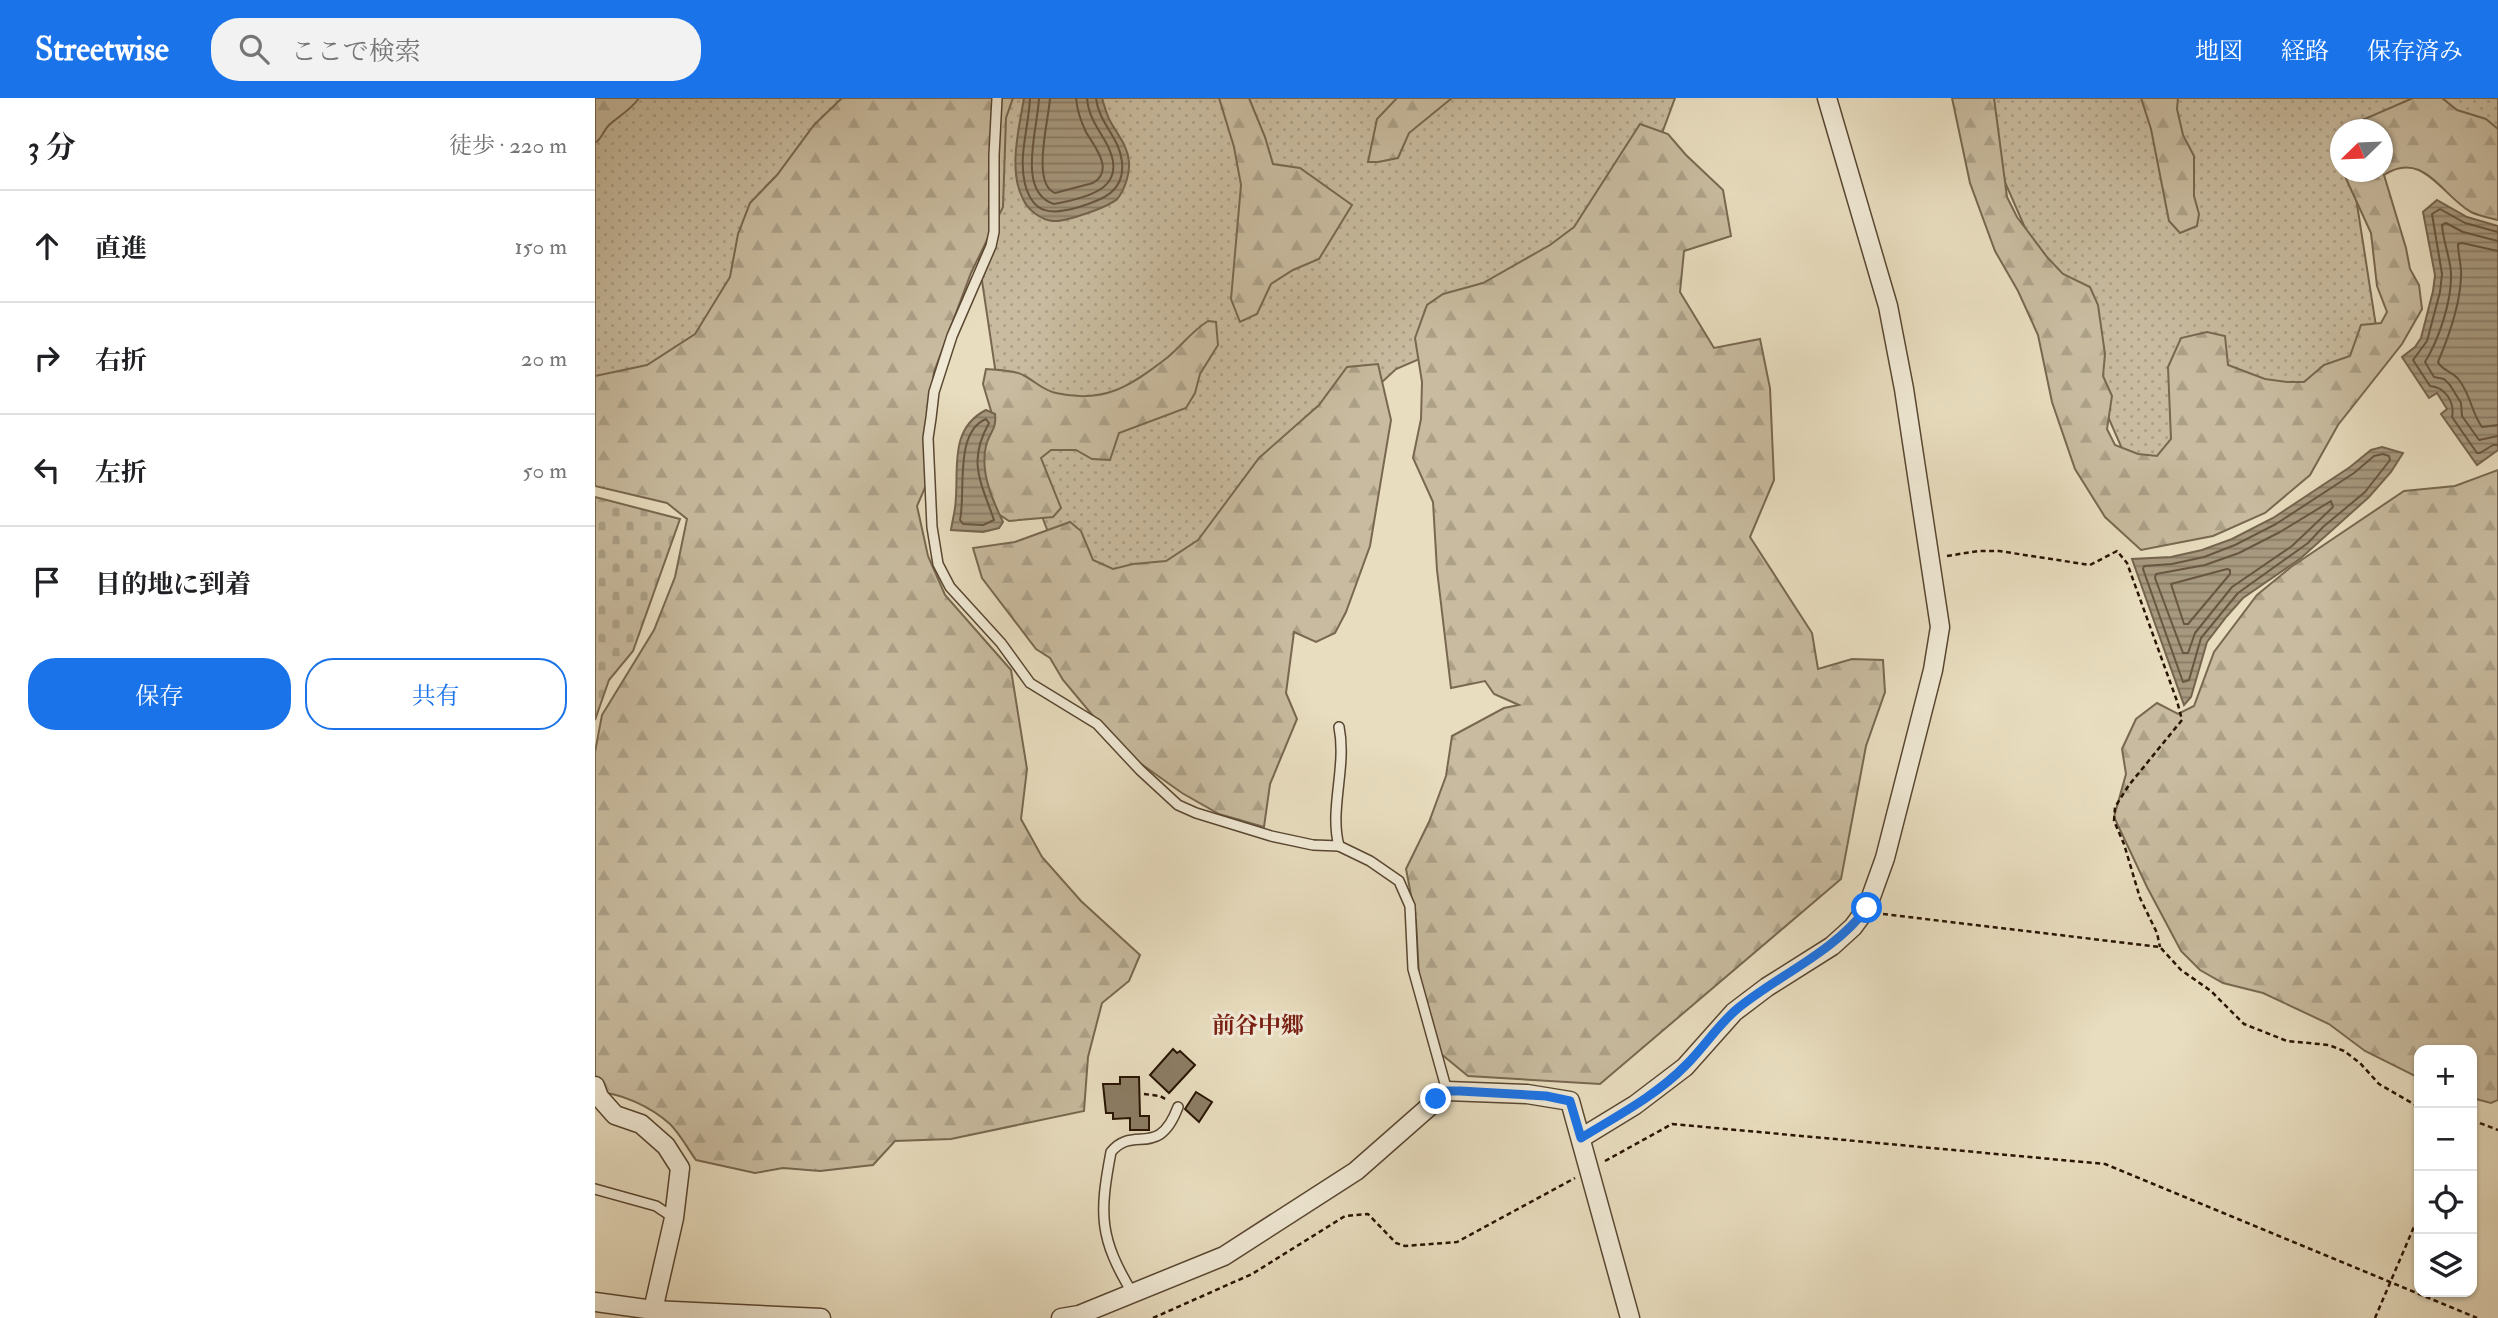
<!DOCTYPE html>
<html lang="ja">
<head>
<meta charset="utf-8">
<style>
	:root { --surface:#fff; --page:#f2f2f2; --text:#202124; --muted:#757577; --line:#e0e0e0; --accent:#1a73e8 }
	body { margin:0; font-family:"IM FELL Double Pica","Noto Serif JP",serif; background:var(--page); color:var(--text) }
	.controls { position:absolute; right:21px; bottom:21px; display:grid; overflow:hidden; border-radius:14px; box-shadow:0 2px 5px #0004 }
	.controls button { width:63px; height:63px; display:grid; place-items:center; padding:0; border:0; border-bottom:2px solid var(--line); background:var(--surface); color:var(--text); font:35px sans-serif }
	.compass { position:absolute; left:1735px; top:21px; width:63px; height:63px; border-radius:50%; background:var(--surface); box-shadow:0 2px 5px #0004; rotate:247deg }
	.stop { position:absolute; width:21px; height:21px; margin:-16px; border:5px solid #1a73e8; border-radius:50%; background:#fff }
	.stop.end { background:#1a73e8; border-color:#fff; box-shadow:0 2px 7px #0008 }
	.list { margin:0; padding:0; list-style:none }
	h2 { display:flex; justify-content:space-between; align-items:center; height:91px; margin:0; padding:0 28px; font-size:30px }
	h2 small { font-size:23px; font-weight:400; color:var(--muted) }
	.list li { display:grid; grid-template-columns:46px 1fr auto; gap:21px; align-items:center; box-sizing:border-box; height:112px; padding:0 28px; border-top:2px solid var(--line) }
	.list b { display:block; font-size:26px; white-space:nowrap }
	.list em { font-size:23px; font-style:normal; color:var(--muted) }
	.actions { display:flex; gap:14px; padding:21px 28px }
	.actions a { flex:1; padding:16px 0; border:2px solid var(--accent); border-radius:28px; text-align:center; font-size:24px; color:var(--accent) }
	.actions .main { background:var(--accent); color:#fff }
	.icon { flex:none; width:38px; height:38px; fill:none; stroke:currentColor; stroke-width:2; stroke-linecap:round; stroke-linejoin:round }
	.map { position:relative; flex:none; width:1903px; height:1220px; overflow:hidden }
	header { display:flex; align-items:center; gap:42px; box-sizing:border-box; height:98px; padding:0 35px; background:var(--accent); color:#fff }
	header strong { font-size:33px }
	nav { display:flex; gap:38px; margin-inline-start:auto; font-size:24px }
	.search { width:490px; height:63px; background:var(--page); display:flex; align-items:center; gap:18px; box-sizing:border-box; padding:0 24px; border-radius:28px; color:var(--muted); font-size:26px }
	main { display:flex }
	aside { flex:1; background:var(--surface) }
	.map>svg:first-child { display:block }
	.grass { fill:url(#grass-dots); stroke:#786850; stroke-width:2 }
	.forest { fill:url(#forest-firs); stroke:#786850; stroke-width:2 }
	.cemetery { fill:url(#cemetery-stones); stroke:#786850; stroke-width:2 }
	.water { fill:url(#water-rules); stroke:#75644d; stroke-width:2 }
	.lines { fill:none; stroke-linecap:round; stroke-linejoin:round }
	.shore { stroke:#685640; stroke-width:2 }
	.building { fill:#8c7d64; stroke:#291402; stroke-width:2 }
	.service-casing { stroke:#594631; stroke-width:12 }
	.minor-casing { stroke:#594631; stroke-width:21 }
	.path { stroke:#291402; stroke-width:2.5; stroke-dasharray:5 3.5; stroke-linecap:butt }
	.service { stroke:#f0e9d5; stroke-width:9 }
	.minor { stroke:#f0e9d5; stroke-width:18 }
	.route { stroke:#1a73e8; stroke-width:9 }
	.labels { text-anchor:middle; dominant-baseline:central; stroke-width:6; stroke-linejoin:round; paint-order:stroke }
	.neighbourhood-label { font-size:23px; font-weight:bold; fill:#7a1f14; stroke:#f0e9d5 }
</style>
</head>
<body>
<header>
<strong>Streetwise</strong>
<div class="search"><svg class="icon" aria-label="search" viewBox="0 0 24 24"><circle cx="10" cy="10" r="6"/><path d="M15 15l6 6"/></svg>ここで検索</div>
<nav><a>地図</a><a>経路</a><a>保存済み</a></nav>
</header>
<main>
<aside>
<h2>3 分<small>徒歩 · 220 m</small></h2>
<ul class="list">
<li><svg class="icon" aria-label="ahead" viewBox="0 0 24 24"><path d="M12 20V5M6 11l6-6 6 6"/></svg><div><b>直進</b></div><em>150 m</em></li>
<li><svg class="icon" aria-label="right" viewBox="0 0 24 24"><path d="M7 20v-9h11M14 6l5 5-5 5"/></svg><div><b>右折</b></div><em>20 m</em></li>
<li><svg class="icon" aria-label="left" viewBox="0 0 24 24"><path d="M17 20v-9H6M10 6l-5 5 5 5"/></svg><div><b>左折</b></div><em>50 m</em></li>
<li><svg class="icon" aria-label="arrive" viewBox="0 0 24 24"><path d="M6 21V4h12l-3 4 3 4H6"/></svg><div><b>目的地に到着</b></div></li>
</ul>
<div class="actions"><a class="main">保存</a><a>共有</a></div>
</aside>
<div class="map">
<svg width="1903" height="1220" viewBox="0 0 1903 1220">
	<defs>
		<pattern id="grass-dots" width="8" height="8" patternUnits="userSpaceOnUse" patternTransform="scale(1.75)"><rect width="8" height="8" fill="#c8bb9f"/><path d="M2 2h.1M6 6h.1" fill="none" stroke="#aca087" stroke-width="1.8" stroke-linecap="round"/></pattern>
		<pattern id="forest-firs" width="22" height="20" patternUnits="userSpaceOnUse" patternTransform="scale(1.75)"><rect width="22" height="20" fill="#c8bb9f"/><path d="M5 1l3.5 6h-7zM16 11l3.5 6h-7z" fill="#aca087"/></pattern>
		<pattern id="cemetery-stones" width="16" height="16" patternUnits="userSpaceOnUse" patternTransform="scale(1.75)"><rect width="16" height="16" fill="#c8bb9f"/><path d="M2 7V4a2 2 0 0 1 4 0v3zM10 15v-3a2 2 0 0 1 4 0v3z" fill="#aca087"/></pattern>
		<pattern id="water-rules" width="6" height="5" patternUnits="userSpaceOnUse" patternTransform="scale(1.75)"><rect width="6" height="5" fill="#a7997f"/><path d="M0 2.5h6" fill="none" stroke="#887c66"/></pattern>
	</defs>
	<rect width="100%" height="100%" fill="#e8ddbf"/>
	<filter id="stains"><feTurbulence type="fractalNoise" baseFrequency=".00286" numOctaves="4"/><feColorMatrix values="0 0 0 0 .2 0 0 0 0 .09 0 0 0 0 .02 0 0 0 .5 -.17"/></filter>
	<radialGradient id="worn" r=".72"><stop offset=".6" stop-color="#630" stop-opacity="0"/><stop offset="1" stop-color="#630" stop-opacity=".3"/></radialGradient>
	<g class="grass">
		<polygon points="0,0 1080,0 1014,179 801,271 594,464 512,503 461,454 407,317 376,109 0,350"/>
		<polygon points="1373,0 1903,0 1903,115 1787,32 1745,32 1745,74 1757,74 1783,241 1695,345 1532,362"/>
	</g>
	<g class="forest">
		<path d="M0 0H44C36 12 24 18 14 27 8 33 7 41 0 45Z"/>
		<path d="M247 0H418L411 20 408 109 376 175 339 274 330 342 335 378 322 408 333 458 350 497 416 572 432 671 426 721 447 759 486 803 545 857 534 883 507 905 493 959 489 1013 356 1041 300 1043 278 1067 225 1073 188 1070 160 1075 101 1062C93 1051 85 1036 75 1026 56 1009 25 994 0 994V654L7 617 59 532 80 479 92 421 72 405 0 388V278L52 267 100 236 135 179 143 136 155 105 182 77 219 27Z"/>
		<polygon points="624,0 654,0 670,39 678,66 705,70 757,107 724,161 698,172 676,186 662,216 645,224 636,201 646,87 639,49"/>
		<polygon points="802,0 857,0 814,35 803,60 783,64 773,64 782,21"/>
		<path d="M1357 0H1399L1412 99 1422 119 1452 159 1468 176 1495 189 1503 207 1510 256 1508 278 1517 298 1512 331 1520 347 1543 356 1562 358 1576 341 1573 269 1586 240 1612 234 1630 238 1633 267 1670 281 1692 284H1709L1729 267 1755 258 1766 227 1786 225 1792 214 1782 188 1776 135 1748 74H1787V32L1754 31 1758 26 1818 0H1847L1862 12 1891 21 1903 31V122C1895 120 1884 118 1876 114 1847 98 1828 51 1789 77L1811 150 1815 171 1824 187 1827 211 1807 246 1743 327 1715 377 1670 415 1618 438 1546 452 1510 419 1480 371 1457 304 1443 237 1423 193 1400 153 1375 85Z"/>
		<polygon points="1546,0 1583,0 1582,11 1588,37 1599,58 1599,98 1604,116 1602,128 1585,135 1574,123 1556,31"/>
		<polygon points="1045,26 1073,36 1091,57 1128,92 1136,138 1089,153 1085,194 1119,250 1165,241 1175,290 1179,382 1155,439 1217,535 1223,571 1257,561 1288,562 1290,594 1271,648 1246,781 1005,986 873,978 834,946 825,896 821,823 811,771 834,724 851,678 857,638 909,610 924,607 899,596 890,583 856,590 842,472 838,404 818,360 826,321 827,284 820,240 832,207 848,196 888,185 955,147 979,129"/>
		<path d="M613 223 621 224 623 247 605 276 600 295 591 310 524 335 515 362 497 361 481 352H456L446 360 466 410 458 419 414 423 399 413 384 367 388 343 399 323 388 286 391 271C402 272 419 272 428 277 440 283 447 292 461 295 509 306 536 288 573 259 587 247 597 233 613 223Z"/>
		<polygon points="783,266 796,322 775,448 751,514 740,535 721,544 699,534 691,595 702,621 675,686 669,729 624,716 587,695 542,663 514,637 468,582 455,560 441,551 387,480 378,450 420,444 475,424 486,433 498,462 518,471 538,466 571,463 603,442 664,360 724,307 752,269"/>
		<polygon points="1903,372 1903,1002 1896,1005 1877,1000 1877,952 1824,952 1824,980 1770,953 1734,926 1668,895 1628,885 1605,872 1586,853 1552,789 1519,719 1531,676 1527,651 1541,621 1562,605 1583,616 1599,608 1619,554 1662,497 1696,469 1809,393 1860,388"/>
	</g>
	<polygon class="cemetery" points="0,399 85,421 38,553 14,582 0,622"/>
	<g class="water">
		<path d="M429 0H507C509 7 511 14 514 21 521 35 533 47 534 64 535 75 530 91 523 100 515 109 470 124 458 123 446 122 433 112 428 101 413 73 424 30 429 0Z"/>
		<polygon points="1842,102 1872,119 1903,128 1903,352 1882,367 1846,316 1852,311 1842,295 1834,300 1807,259 1820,249 1826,240 1838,193 1840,177 1828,114"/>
		<path d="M391 312 400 316C402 332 394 334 391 348 385 374 397 401 408 424L404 430 388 434 356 432C357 425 359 417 360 410 365 374 352 332 391 312Z"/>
		<polygon points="1787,349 1808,355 1796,374 1774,399 1706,460 1648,500 1632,518 1612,544 1596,599 1589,607 1537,461 1576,459 1607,452 1637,441 1678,420 1755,369 1776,352"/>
	</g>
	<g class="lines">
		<g class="shore">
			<path d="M435 0C434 28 423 58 430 86 438 117 457 117 484 109 507 102 530 94 527 64 525 40 503 24 501 0"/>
			<path d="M444 0C443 30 421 94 459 106 498 99 537 88 509 41 501 28 493 16 492 0"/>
			<path d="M455 0C454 21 436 86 460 95L498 85C520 72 499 48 491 34 486 24 482 11 481 0"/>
			<path d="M1903 134 1870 125 1845 111 1837 116 1847 176 1845 194 1832 243 1818 262 1835 288C1850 289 1860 304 1857 319L1882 355H1885L1898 347H1903"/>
			<path d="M1903 143 1868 134 1851 125 1847 127C1848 143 1855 159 1856 175 1857 203 1844 241 1830 264L1839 279 1849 281 1855 287 1866 305 1867 318 1884 342 1903 338"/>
			<path d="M1903 153 1867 145 1863 146C1863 157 1867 168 1866 179 1865 208 1854 238 1843 264 1847 273 1858 273 1864 282 1876 297 1876 314 1887 329L1903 327"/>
			<path d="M391 321 394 325C372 364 386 384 399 422L388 427 368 426 365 422C371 394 359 334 391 321Z"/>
			<polygon points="1788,356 1794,358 1795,362 1770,394 1728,429 1713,445 1643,495 1606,540 1594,582 1588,584 1548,471 1549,468 1577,466 1609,459 1640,447 1681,426 1759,375 1779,358"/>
			<polygon points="1736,403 1738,409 1697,448 1637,489 1600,535 1593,555 1588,555 1560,480 1561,476 1610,467 1644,455 1685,434"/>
			<polygon points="1632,471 1635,472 1635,476 1593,526 1589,526 1576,486"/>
		</g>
	</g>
	<g class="building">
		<polygon points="578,951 582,955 585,953 600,967 574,995 555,977"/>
		<polygon points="525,979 544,979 545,1018 554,1018 554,1032 535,1032 535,1020 518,1021 518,1015 511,1015 508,986 525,986"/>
		<polygon points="601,994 617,1004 604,1024 590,1011"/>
	</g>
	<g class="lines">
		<defs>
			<g id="service">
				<polyline points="402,0 399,57 399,134 396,148 357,238 339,294 336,320 333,340 337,429 343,466 355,489 406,545 435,585 502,626 545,672 583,707 601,715 676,738 718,747 744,748 775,763 804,783 815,808 818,871 852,993"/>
				<path d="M744 629C752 669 734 711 744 748"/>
				<polyline points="0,1091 61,1108 79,1120"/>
				<path d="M538 1196C504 1140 504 1117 516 1054 539 1026 563 1062 583 1009"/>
			</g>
			<g id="minor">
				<polyline points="0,988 4,999 20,1017 46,1026 71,1048 85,1070 79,1120 58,1212"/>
				<polyline points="986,1040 1040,1007 1090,969 1139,914 1172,889 1237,848 1258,829 1272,810 1290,760 1338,572 1345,529 1309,291 1293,208 1232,0"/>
				<polyline points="0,1204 58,1212 226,1220"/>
				<polyline points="466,1220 484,1217 629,1158 761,1073 852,993 932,996 975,1003 1035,1220"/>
			</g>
		</defs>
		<use href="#service" class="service-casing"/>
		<use href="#minor" class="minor-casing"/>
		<g class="path">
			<polyline points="1352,458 1383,453 1404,453 1495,467 1522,453 1532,465 1582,603 1587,622 1534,687 1520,709 1519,723 1529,746 1545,800 1562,835 1565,849"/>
			<polyline points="1288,816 1565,849 1586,872 1616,893 1649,926 1692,943 1734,947 1749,953 1765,965 1784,986 1824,1009"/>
			<polyline points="549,996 565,998 572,1002"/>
			<polyline points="1877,1022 1903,1032"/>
			<polyline points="1010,1063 1077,1026 1510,1066 1882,1220"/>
			<polyline points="558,1220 657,1176 750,1118 773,1116 801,1145 810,1148 862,1144 980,1080"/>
			<polyline points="1780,1220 1824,1117"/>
		</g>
		<use href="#service" class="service"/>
		<use href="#minor" class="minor"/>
	</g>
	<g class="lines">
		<path class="route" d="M841 1001 852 993H865L951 998 975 1003 986 1040C1022 1018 1062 997 1091 967 1109 949 1123 927 1142 911 1185 876 1238 855 1272 810"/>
	</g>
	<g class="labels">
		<g class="neighbourhood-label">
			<text x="663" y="927">前谷中郷</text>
		</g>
	</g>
	<rect width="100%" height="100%" filter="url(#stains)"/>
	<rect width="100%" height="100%" fill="url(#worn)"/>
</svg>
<div class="controls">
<button>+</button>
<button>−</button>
<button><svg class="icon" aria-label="locate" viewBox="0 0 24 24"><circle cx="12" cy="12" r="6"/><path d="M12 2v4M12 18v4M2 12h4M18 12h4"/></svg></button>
<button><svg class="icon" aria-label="layers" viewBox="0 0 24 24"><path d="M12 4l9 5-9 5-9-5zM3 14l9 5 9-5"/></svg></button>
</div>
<svg class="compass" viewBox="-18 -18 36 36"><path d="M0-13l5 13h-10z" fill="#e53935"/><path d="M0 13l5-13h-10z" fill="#757577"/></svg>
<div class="stop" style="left:1272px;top:810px"></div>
<div class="stop end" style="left:841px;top:1001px"></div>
</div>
</main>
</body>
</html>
